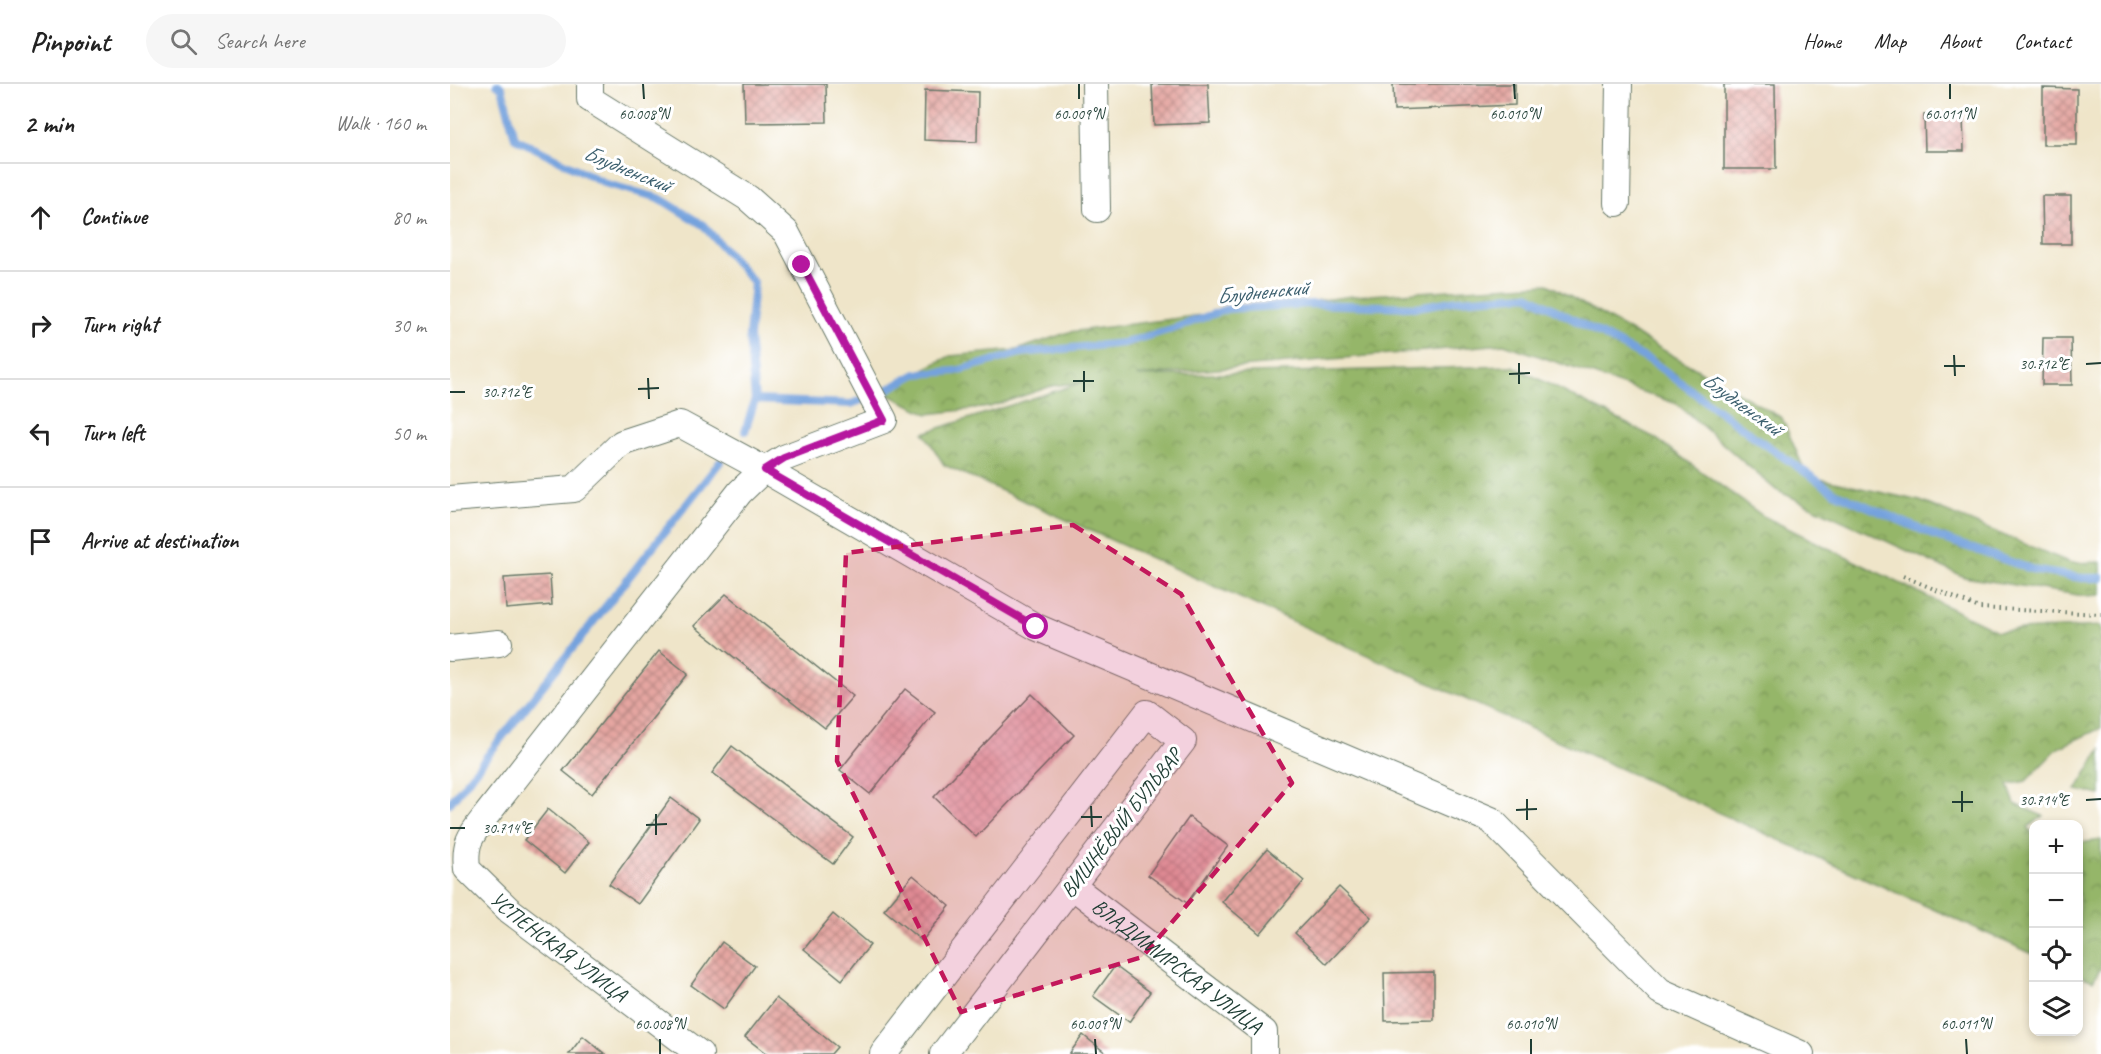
<!DOCTYPE html>
<html lang="en">
<head>
<meta charset="utf-8">
<style>
	:root { --surface:#fff; --page:#f6f6f6; --text:#222; --muted:#767676; --line:#e0e0e0 }
	body { margin:0; font-family:Caveat,sans-serif; background:var(--page); color:var(--text) }
	.controls { position:absolute; right:18px; bottom:18px; display:grid; overflow:hidden; border-radius:12px; box-shadow:0 3px 9px #0003 }
	.controls button { width:54px; height:54px; display:grid; place-items:center; padding:0; border:0; border-bottom:2px solid var(--line); background:var(--surface); color:var(--text); font:30px sans-serif }
	.stop { position:absolute; width:18px; height:18px; margin:-14px; border:4px solid #b5179e; border-radius:50%; background:#fff }
	.stop.end { background:#b5179e; border-color:#fff; box-shadow:0 2px 6px #0008 }
	.list { margin:0; padding:0; list-style:none }
	h2 { display:flex; justify-content:space-between; align-items:center; height:78px; margin:0; padding:0 24px; font-size:26px }
	h2 small { font-size:20px; font-weight:400; color:var(--muted) }
	.list li { display:grid; grid-template-columns:39px 1fr auto; gap:18px; align-items:center; box-sizing:border-box; height:108px; padding:0 24px; border-top:2px solid var(--line) }
	.list b { display:block; font-size:22px; white-space:nowrap }
	.list em { font-size:20px; font-style:normal; color:var(--muted) }
	.icon { flex:none; width:33px; height:33px; fill:none; stroke:currentColor; stroke-width:2; stroke-linecap:round; stroke-linejoin:round }
	.map { position:relative; flex:none; width:1651px; height:970px; overflow:hidden }
	header { display:flex; align-items:center; gap:36px; box-sizing:border-box; height:84px; padding:0 30px; background:var(--surface); border-bottom:2px solid var(--line) }
	header strong { font-size:28px }
	nav { display:flex; gap:33px; margin-inline-start:auto; font-size:21px }
	.search { width:420px; height:54px; background:var(--page); display:flex; align-items:center; gap:15px; box-sizing:border-box; padding:0 21px; border-radius:33px; color:var(--muted); font-size:22px }
	main { display:flex }
	aside { flex:1; background:var(--surface) }
	.map>svg:first-child { display:block }
	.forest { fill:url(#forest-crowns); stroke:#5a7a4e; stroke-width:1.5 }
	.lines { fill:none; stroke-linecap:round; stroke-linejoin:round }
	.stream { stroke:#74a2dd; stroke-width:8 }
	.building { fill:url(#building-cross-hatch) }
	.street-casing { stroke:#687868; stroke-width:28 }
	.path { stroke:#687868; stroke-width:4; stroke-dasharray:1.5 4.5; stroke-linecap:butt }
	.street { stroke:#fff; stroke-width:26 }
	.route { stroke:#b5179e; stroke-width:8 }
	.marked { fill:#c2185b; fill-opacity:0.2; stroke:#c2185b; stroke-width:4.5; stroke-dasharray:12 8; stroke-linejoin:round }
	.ticks { fill:none; stroke:#1f3d34; stroke-width:2 }
	.labels { text-anchor:middle; dominant-baseline:central; stroke-width:6; stroke-linejoin:round; paint-order:stroke }
	.street-label { font-size:21px; fill:#1f3d34; stroke:#fff }
	.water-label { font-size:22px; font-style:italic; fill:#3d606f; stroke:#fff }
	.ticks-label { font-size:15px; text-anchor:middle; fill:#1f3d34; stroke:#fff; stroke-width:6; stroke-linejoin:round; paint-order:stroke }
</style>
</head>
<body>
<header>
<strong>Pinpoint</strong>
<div class="search"><svg class="icon" aria-label="search" viewBox="0 0 24 24"><circle cx="10" cy="10" r="6"/><path d="M15 15l6 6"/></svg>Search here</div>
<nav><a>Home</a><a>Map</a><a>About</a><a>Contact</a></nav>
</header>
<main>
<aside>
<h2>2 min<small>Walk · 160 m</small></h2>
<ul class="list">
<li><svg class="icon" aria-label="ahead" viewBox="0 0 24 24"><path d="M12 20V5M6 11l6-6 6 6"/></svg><div><b>Continue</b></div><em>80 m</em></li>
<li><svg class="icon" aria-label="right" viewBox="0 0 24 24"><path d="M7 20v-9h11M14 6l5 5-5 5"/></svg><div><b>Turn right</b></div><em>30 m</em></li>
<li><svg class="icon" aria-label="left" viewBox="0 0 24 24"><path d="M17 20v-9H6M10 6l-5 5 5 5"/></svg><div><b>Turn left</b></div><em>50 m</em></li>
<li><svg class="icon" aria-label="arrive" viewBox="0 0 24 24"><path d="M6 21V4h12l-3 4 3 4H6"/></svg><div><b>Arrive at destination</b></div></li>
</ul>
</aside>
<div class="map">
<svg width="1651" height="970" viewBox="0 0 1651 970">
	<defs>
		<pattern id="forest-crowns" width="20" height="18" patternUnits="userSpaceOnUse" patternTransform="scale(1.5)"><rect width="20" height="18" fill="#95b669"/><path d="M2 6a3 3 0 1 1 6 0M12 15a3 3 0 1 1 6 0" fill="none" stroke="#799557"/></pattern>
		<pattern id="building-cross-hatch" width="8" height="8" patternUnits="userSpaceOnUse" patternTransform="scale(1.5)"><rect width="8" height="8" fill="#e5a6a1"/><path d="M0 0l8 8M0 8l8-8" fill="none" stroke="#b98884"/></pattern>
	</defs>
	<rect width="100%" height="100%" fill="#fff"/>
	<filter id="ink" filterUnits="userSpaceOnUse"><feTurbulence type="fractalNoise" baseFrequency=".0167" numOctaves="2"/><feDisplacementMap in="SourceGraphic" scale="12" xChannelSelector="R" yChannelSelector="G"/><feConvolveMatrix kernelMatrix="1 2 1 2 8 2 1 2 1" color-interpolation-filters="sRGB"/></filter>
	<filter id="wash" filterUnits="userSpaceOnUse"><feTurbulence type="fractalNoise" baseFrequency=".008" numOctaves="4" result="noise"/><feDisplacementMap in="SourceGraphic" scale="24" xChannelSelector="R" yChannelSelector="G"/><feGaussianBlur stdDeviation="1.35" result="paint"/><feColorMatrix in="noise" values="0 0 0 0 0 0 0 0 0 0 0 0 0 0 0 0 0 1.4 0 .05"/><feComposite in="paint" operator="in"/></filter>
	<g filter="url(#wash)">
		<rect width="100%" height="100%" fill="#efe5c9"/>
		<g class="forest">
			<polygon points="1098,200 1332,334 1357,392 1470,417 1621,479 1651,478 1651,511 1634,512 1514,493 1326,406 1227,320 1054,260 687,292 1063,282 1205,354 1313,432 1547,547 1651,542 1651,644 1608,664 1576,697 1558,701 1565,720 1593,732 1578,743 1584,752 1583,870 494,381 474,349 633,298 602,302 540,323 478,330 431,307 500,272 567,266 619,248 903,212"/>
			<polygon points="1651,665 1651,711 1626,706"/>
			<polygon points="1651,756 1651,884 1643,897 1629,891 1629,759"/>
		</g>
		<g class="lines">
			<g class="stream">
				<polyline points="47,0 52,4 65,54 157,100 209,114 253,141 304,199 299,252 305,316 401,320 433,308 466,290 506,287 571,269 674,259 725,244 777,225 860,220 967,223 1008,216 1078,211 1204,279 1306,354 1384,408 1486,452 1587,487 1632,494 1651,494"/>
				<polyline points="295,347 305,316"/>
				<polyline points="0,719 270,378"/>
			</g>
		</g>
		<g id="blocks">
			<g class="building">
				<polygon points="294,0 376,0 377,38 295,39"/>
				<polygon points="702,0 758,0 760,39 704,41"/>
				<polygon points="943,0 1065,0 1065,21 944,26"/>
				<polygon points="1274,0 1325,0 1326,85 1274,85"/>
				<polygon points="1593,4 1627,5 1627,61 1593,61"/>
				<polygon points="475,6 528,8 527,58 474,56"/>
				<polygon points="1513,30 1514,67 1475,67 1474,31"/>
				<polygon points="1592,112 1621,112 1621,160 1593,160"/>
				<polygon points="1593,254 1621,254 1622,301 1592,301"/>
				<polygon points="100,491 102,521 56,525 54,494"/>
				<polygon points="276,510 403,612 375,644 244,542"/>
				<polygon points="209,567 238,590 142,710 113,687"/>
				<polygon points="455,605 485,628 420,710 390,686"/>
				<polygon points="582,610 624,651 526,753 484,713"/>
				<polygon points="282,662 403,753 383,780 262,689"/>
				<polygon points="221,714 249,735 188,820 159,800"/>
				<polygon points="98,725 139,758 115,789 74,756"/>
				<polygon points="739,733 778,762 737,819 698,791"/>
				<polygon points="817,765 854,797 810,850 772,818"/>
				<polygon points="463,791 500,822 472,857 434,826"/>
				<polygon points="889,803 921,833 877,880 845,849"/>
				<polygon points="383,830 420,861 392,896 354,865"/>
				<polygon points="272,858 305,882 274,925 241,901"/>
				<polygon points="665,882 700,908 679,938 643,912"/>
				<polygon points="984,888 984,936 935,937 934,889"/>
				<polygon points="326,914 387,963 381,970 317,970 295,953"/>
				<polygon points="633,951 657,970 619,970"/>
				<polygon points="133,952 155,970 119,970"/>
			</g>
		</g>
	</g>
	<g filter="url(#ink)">
		<use href="#blocks" fill-opacity="0" stroke="#687868" stroke-width="1.5"/>
		<g class="lines">
			<defs>
				<g id="street">
					<path id="s1" d="M140 0V15L298 114 336 148 434 336 334 374 310 389 290 408 38 729C21 751 14 757 17 785L59 826 250 970"/>
					<polyline points="645,0 647,125"/>
					<polyline points="1167,119 1169,0"/>
					<polyline points="0,415 124,405 172,359 230,340 315,386 586,543 1041,736 1210,907 1351,970"/>
					<polyline points="0,564 49,559"/>
					<path id="s2" d="M622 802 814 948V970"/>
					<polyline points="433,970 697,629 733,657 493,970"/>
				</g>
			</defs>
			<use href="#street" class="street-casing"/>
			<polyline class="path" points="1453,492 1529,524 1651,530"/>
			<use href="#street" class="street"/>
		</g>
	</g>
	<g class="lines" filter="url(#ink)">
		<polyline class="route" points="352,181 434,336 334,374 315,386 586,543"/>
	</g>
	<path class="marked" d="M623 441 731 510 842 699 692 873 511 928 387 677 396 469Z"/>
	<path class="ticks" d="M193 0 194 15M629 0V15M1064 0 1065 15M1500 0V15M1504 271 1505 292M1069 279V300M1636 280 1651 279M1494 282H1515M634 287V308M1059 290 1080 289M198 294 199 315M623 297H644M188 305 209 304M0 308H15M1512 707V728M1077 715V736M1636 716 1651 715M1502 718H1523M641 722 642 743M1066 726 1087 725M206 730V751M631 733H652M196 741 217 740M0 744H15M210 955V970M645 955 646 970M1081 955V970M1516 955 1517 970"/>
	<g class="labels">
		<g class="street-label">
			<text transform="translate(671 739) rotate(-52)">ВИШНЁВЫЙ БУЛЬВАР</text>
			<text stroke="none"><textPath href="#s1" startOffset="1218">УСПЕНСКАЯ УЛИЦА</textPath></text>
			<text stroke="none"><textPath href="#s2" startOffset="132">ВЛАДИМИРСКАЯ УЛИЦА</textPath></text>
		</g>
		<g class="water-label">
			<text transform="translate(177 85) rotate(22)">Блудненский</text>
			<text transform="translate(812 208) rotate(-6)">Блудненский</text>
			<text transform="translate(1292 320) rotate(36)">Блудненский</text>
		</g>
	</g>
	<g class="ticks-label">
		<text x="194" y="35">60.008°N</text>
		<text x="629" y="35">60.009°N</text>
		<text x="1065" y="35">60.010°N</text>
		<text x="1500" y="35">60.011°N</text>
		<text x="1594" y="285">30.712°E</text>
		<text x="57" y="313">30.712°E</text>
		<text x="1594" y="721">30.714°E</text>
		<text x="57" y="749">30.714°E</text>
		<text x="210" y="945">60.008°N</text>
		<text x="645" y="945">60.009°N</text>
		<text x="1081" y="945">60.010°N</text>
		<text x="1516" y="945">60.011°N</text>
	</g>
</svg>
<div class="controls">
<button>+</button>
<button>−</button>
<button><svg class="icon" aria-label="locate" viewBox="0 0 24 24"><circle cx="12" cy="12" r="6"/><path d="M12 2v4M12 18v4M2 12h4M18 12h4"/></svg></button>
<button><svg class="icon" aria-label="layers" viewBox="0 0 24 24"><path d="M12 4l9 5-9 5-9-5zM3 14l9 5 9-5"/></svg></button>
</div>
<div class="stop" style="left:586px;top:543px"></div>
<div class="stop end" style="left:352px;top:181px"></div>
</div>
</main>
</body>
</html>
